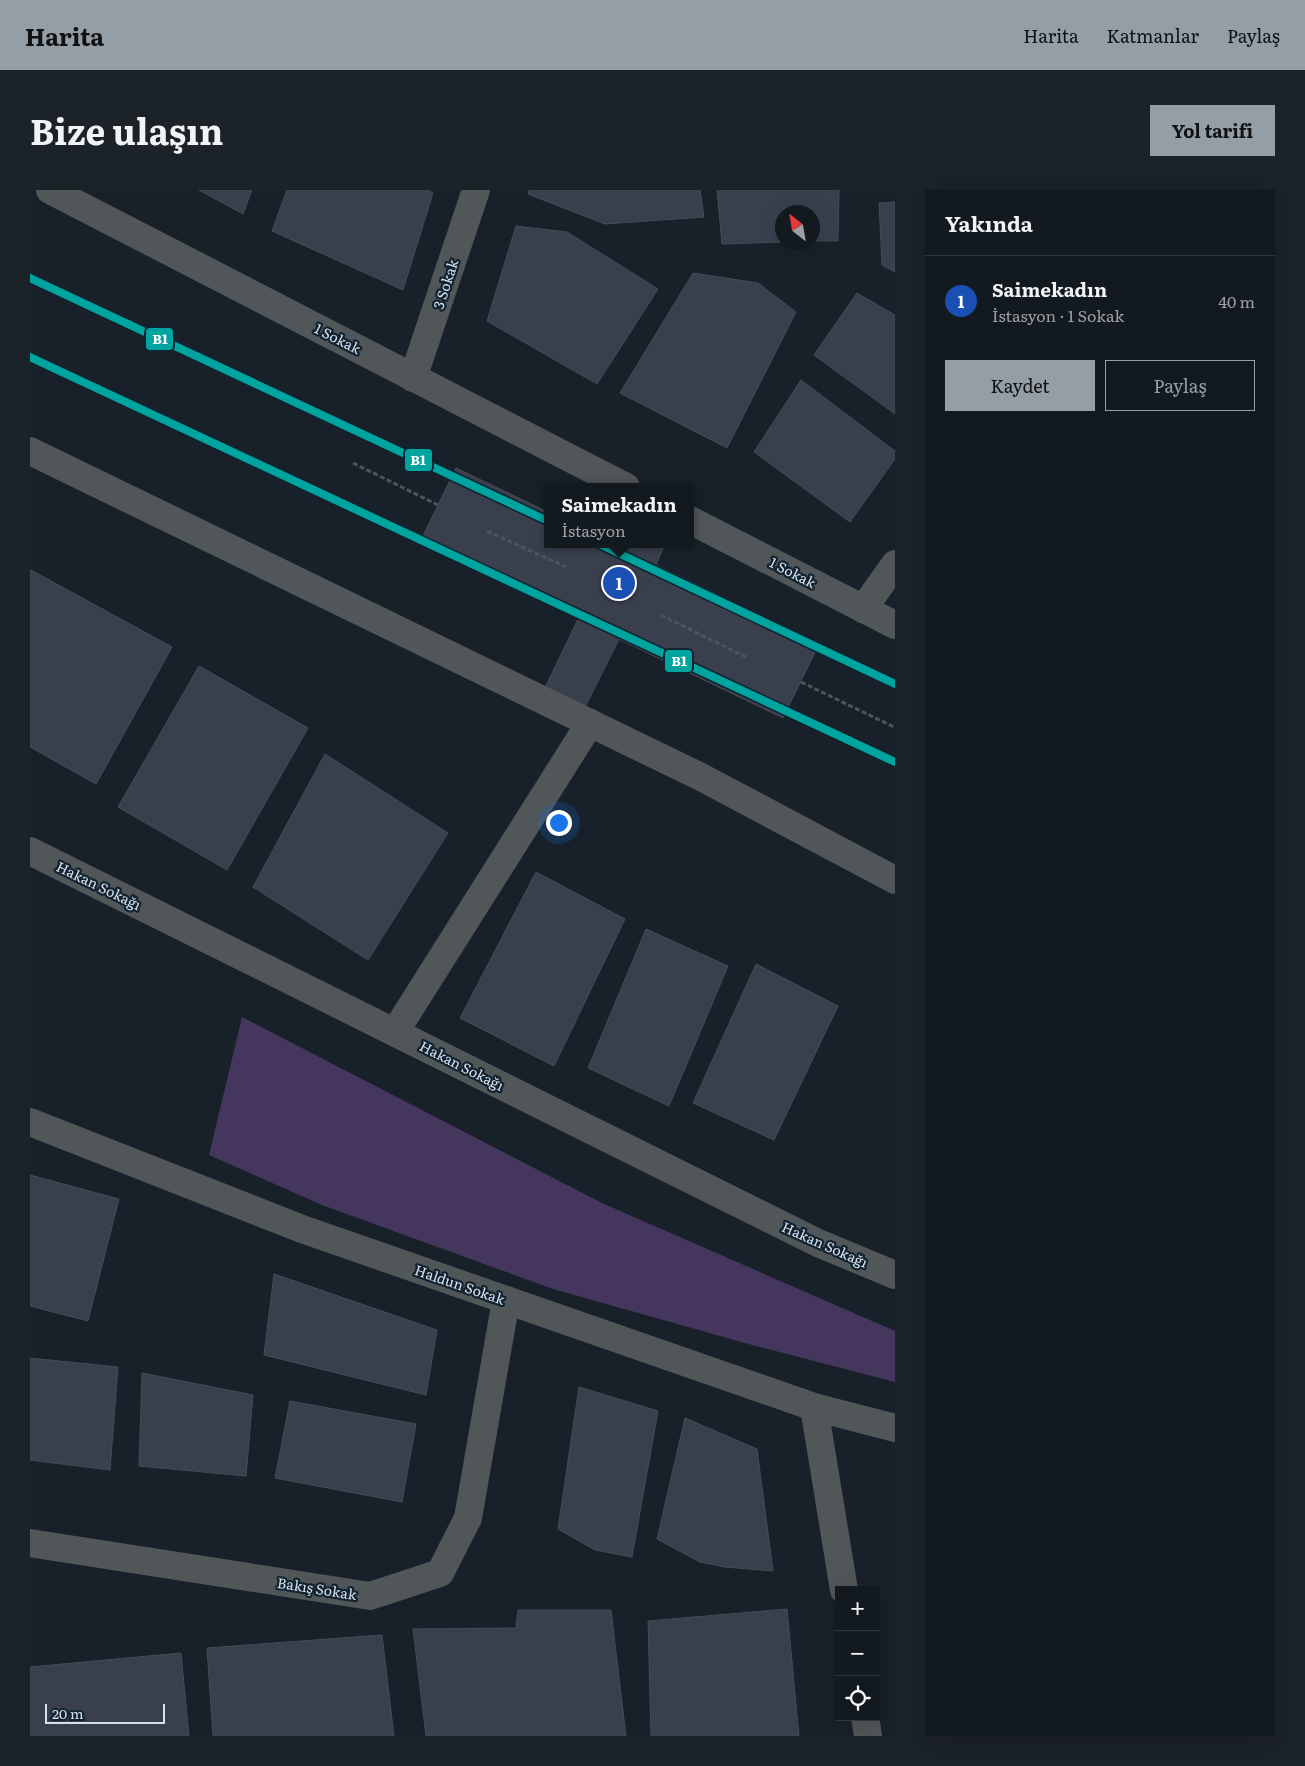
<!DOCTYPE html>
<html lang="tr">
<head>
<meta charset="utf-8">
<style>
	:root { --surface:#12191f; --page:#1b2228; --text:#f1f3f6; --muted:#9ca0a4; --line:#31383d; --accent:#949ea7 }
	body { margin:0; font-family:Literata,serif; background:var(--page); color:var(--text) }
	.controls { position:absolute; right:15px; bottom:15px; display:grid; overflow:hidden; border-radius:0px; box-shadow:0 5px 20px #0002 }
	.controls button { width:45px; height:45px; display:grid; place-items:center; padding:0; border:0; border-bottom:1px solid var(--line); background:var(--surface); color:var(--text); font:25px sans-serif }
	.compass { position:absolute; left:745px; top:15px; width:45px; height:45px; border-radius:50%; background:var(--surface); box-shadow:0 5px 20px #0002; rotate:329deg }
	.scale { position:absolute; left:15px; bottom:12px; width:120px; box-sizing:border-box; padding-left:5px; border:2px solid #d6e1eb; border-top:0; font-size:14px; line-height:18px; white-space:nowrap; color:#d6e1eb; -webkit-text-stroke:4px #112230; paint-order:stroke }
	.you { position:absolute; left:528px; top:632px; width:18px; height:18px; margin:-12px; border:4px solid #fff; border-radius:50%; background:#1a73e8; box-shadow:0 0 0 8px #1a73e833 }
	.badge { display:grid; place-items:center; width:32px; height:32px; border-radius:50%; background:var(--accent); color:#fff; font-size:16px; font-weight:700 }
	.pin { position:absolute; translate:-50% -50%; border:2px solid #fff; box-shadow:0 1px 5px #0006 }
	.popup { position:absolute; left:514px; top:293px; width:150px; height:65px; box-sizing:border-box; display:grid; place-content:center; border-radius:0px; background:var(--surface); filter:drop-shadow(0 1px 4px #0005); font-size:16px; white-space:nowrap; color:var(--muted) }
	.popup b { font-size:19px; color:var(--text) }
	.popup::after { content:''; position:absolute; left:50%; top:100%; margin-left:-10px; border:10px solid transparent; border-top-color:var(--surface) }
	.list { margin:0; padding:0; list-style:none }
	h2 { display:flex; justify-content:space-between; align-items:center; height:65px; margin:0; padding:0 20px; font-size:21px }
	h2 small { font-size:16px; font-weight:400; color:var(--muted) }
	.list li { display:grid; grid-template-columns:32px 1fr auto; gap:15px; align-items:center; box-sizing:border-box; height:90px; padding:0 20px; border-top:1px solid var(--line) }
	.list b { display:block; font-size:19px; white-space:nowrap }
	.list p { margin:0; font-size:16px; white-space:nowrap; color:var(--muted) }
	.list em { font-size:16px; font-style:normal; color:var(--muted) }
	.actions { display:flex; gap:10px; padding:15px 20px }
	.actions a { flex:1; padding:11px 0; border:1px solid var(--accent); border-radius:0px; text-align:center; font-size:18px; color:var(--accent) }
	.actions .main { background:var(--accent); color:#111 }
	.icon { flex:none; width:28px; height:28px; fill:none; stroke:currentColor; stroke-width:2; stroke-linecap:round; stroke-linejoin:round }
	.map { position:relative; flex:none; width:865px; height:1546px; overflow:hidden; border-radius:0px }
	header { display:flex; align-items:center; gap:30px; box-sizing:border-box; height:70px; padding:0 25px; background:var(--accent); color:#111 }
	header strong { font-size:24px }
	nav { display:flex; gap:28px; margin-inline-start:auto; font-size:18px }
	.intro { display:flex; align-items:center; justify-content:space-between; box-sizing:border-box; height:120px; padding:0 30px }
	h1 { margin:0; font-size:35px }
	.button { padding:12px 22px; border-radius:0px; background:var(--accent); color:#111; font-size:18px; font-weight:700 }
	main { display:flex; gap:30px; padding:0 30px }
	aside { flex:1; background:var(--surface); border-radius:0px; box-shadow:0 5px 20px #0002 }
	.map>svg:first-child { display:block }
	.green { fill:#44365c }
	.building { fill:#393f4d; stroke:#474c53 }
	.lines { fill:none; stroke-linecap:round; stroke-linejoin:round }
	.path { stroke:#4f5458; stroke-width:3; stroke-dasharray:5 2.5; stroke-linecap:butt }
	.street { stroke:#515659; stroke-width:28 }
	.rail-1-casing { stroke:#112230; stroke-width:11 }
	.rail-1 { stroke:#00a49f; stroke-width:8 }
	.labels { text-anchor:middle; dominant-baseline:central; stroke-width:4.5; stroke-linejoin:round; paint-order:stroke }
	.street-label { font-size:14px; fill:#d6e1eb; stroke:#112230 }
	.line-badge { stroke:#112230; stroke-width:2 }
	.badge-label { font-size:14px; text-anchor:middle; font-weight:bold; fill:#fff }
</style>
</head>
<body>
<header>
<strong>Harita</strong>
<nav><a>Harita</a><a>Katmanlar</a><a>Paylaş</a></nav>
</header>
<div class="intro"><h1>Bize ulaşın</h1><a class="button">Yol tarifi</a></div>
<main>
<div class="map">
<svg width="865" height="1546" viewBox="0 0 865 1546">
	<rect width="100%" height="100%" fill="#182129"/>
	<polygon class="green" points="212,827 572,1013 865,1141 865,1192 722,1155 523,1099 292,1015 179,965"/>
	<g class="building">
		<polygon points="169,0 222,0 213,24"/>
		<polygon points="257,0 397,0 403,3 373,100 242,41"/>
		<polygon points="499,0 670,0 674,27 575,34 498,4"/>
		<polygon points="687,0 809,0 808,51 782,51 782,22 752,22 752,52 692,54"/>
		<polygon points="865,12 865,82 852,75 849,13"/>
		<polygon points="486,36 537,42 628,99 567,194 457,131"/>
		<polygon points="663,83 728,93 766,122 697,258 590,203"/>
		<polygon points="827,103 865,125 865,224 784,165"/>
		<polygon points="771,190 865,261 865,269 820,332 724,262"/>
		<polygon points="426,278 518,322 518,354 635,354 626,375 789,454 753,528 589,449 553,521 513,502 550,425 392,348"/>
		<polygon points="1,380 142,457 66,594 0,557 0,382"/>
		<polygon points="169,476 278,538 197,680 88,617"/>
		<polygon points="295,564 418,643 338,770 223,697"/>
		<polygon points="506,682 595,729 524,876 430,828"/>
		<polygon points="616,739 698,776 639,916 558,878"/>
		<polygon points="726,774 808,816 744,950 663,913"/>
		<polygon points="0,985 89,1009 58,1131 0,1116"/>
		<polygon points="244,1084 407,1140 396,1205 234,1165"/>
		<polygon points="0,1168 88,1177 80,1280 0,1270"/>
		<polygon points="112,1183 223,1205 216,1286 109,1276"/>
		<polygon points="549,1197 628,1221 602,1367 565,1360 528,1339"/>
		<polygon points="260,1211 386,1234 372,1312 245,1288"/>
		<polygon points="655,1228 727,1259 743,1381 695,1377 670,1372 627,1349"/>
		<polygon points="757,1419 769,1546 621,1546 618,1431"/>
		<polygon points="488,1420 581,1420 596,1546 396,1546 383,1439 486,1438"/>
		<polygon points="352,1445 364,1546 183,1546 177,1458"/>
		<polygon points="151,1463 159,1546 0,1546 0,1477"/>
	</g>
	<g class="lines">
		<g class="path">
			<polyline points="323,273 408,315"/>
			<polyline points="457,341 536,377"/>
			<polyline points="631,425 718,468"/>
			<polyline points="771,492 864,537"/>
		</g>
		<g class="street">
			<polyline points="20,0 596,297"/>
			<polyline points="383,188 446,0"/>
			<polyline points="0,261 671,587 865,690"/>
			<polyline points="660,330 865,435"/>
			<polyline points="833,419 865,374"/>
			<polyline points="0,661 788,1053 865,1085"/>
			<polyline points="365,842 560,533"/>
			<polyline points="0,932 272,1039 784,1217 865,1238"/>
			<polyline points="784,1217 814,1400"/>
			<polyline points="0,1353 340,1406 410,1383 438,1328 476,1110"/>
			<polyline points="835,1527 838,1546"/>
		</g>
		<defs>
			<g id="rail-1">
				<polyline points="0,88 518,331"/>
				<polyline points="0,167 865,572"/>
				<polyline points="569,354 865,494"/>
			</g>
		</defs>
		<use href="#rail-1" class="rail-1-casing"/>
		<use href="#rail-1" class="rail-1"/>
	</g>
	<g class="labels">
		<g class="street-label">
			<text transform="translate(415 94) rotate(-72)">3 Sokak</text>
			<text transform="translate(308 148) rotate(27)">1 Sokak</text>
			<text transform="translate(763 382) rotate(27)">1 Sokak</text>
			<text transform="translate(69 695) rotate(26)">Hakan Sokağı</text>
			<text transform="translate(432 875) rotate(27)">Hakan Sokağı</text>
			<text transform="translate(795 1054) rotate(24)">Hakan Sokağı</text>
			<text transform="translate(430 1094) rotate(19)">Haldun Sokak</text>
			<text transform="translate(287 1398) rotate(9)">Bakış Sokak</text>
		</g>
	</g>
	<g class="line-badge">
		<rect x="115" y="137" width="29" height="24" rx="5" fill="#00a49f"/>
		<rect x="374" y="258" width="29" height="24" rx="5" fill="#00a49f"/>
		<rect x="634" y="459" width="29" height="24" rx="5" fill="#00a49f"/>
	</g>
	<g class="badge-label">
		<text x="130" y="154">B1</text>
		<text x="388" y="275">B1</text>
		<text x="649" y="476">B1</text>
	</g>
</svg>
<div class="controls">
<button>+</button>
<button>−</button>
<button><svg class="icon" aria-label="locate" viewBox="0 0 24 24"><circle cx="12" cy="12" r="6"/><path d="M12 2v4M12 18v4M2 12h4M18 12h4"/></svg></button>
</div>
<svg class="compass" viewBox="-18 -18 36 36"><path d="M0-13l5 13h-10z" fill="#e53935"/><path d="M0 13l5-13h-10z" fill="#9ca0a4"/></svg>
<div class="scale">20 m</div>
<div class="you"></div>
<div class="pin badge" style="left:589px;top:393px;background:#1a4fb4">1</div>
<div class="popup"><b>Saimekadın</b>İstasyon</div>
</div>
<aside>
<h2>Yakında<small></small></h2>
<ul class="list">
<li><span class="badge" style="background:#1a4fb4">1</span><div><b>Saimekadın</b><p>İstasyon · 1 Sokak</p></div><em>40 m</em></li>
</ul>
<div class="actions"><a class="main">Kaydet</a><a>Paylaş</a></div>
</aside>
</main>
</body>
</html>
